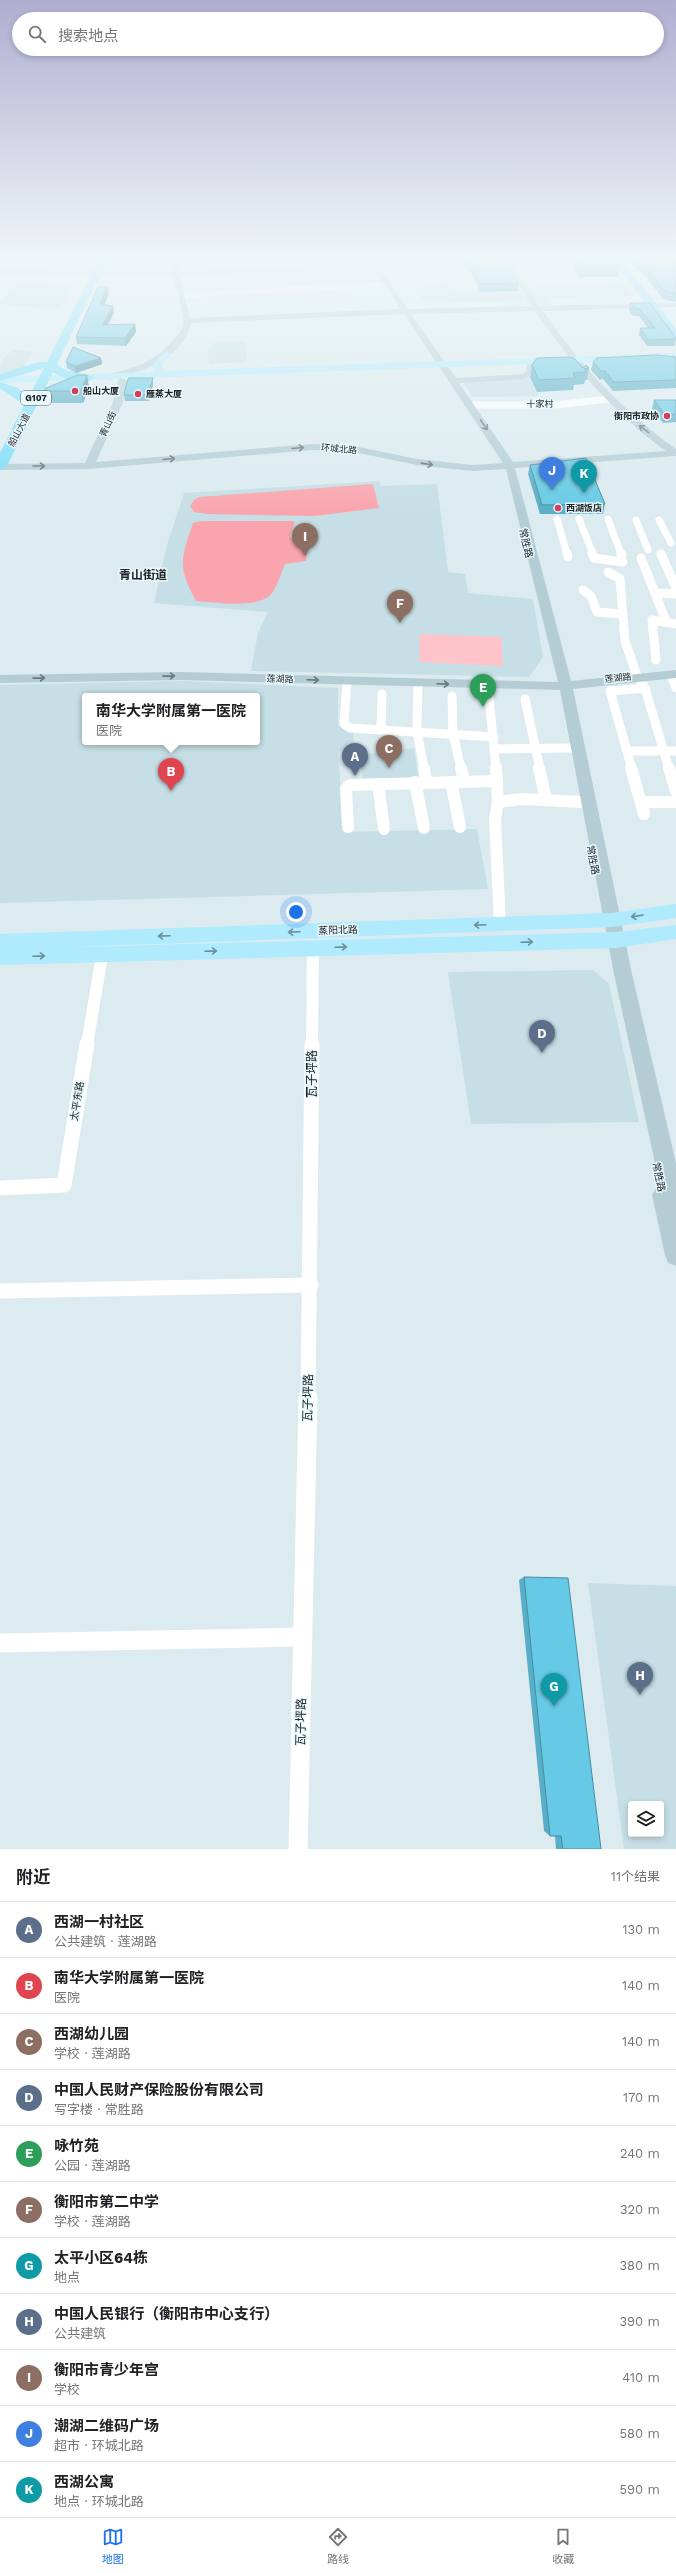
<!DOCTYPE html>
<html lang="zh">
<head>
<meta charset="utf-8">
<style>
	:root { --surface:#fff; --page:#f2f2f2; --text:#202124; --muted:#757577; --line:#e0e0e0; --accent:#1a73e8 }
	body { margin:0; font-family:"Work Sans","Noto Sans SC",sans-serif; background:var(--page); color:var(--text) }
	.controls { position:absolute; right:12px; bottom:12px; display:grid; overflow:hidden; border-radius:4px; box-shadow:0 2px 6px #0003 }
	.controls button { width:36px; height:36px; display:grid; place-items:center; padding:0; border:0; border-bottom:1px solid var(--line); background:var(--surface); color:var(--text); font:20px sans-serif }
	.you { position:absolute; left:296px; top:912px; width:14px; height:14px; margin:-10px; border:3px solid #fff; border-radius:50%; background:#1a73e8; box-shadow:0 0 0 6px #1a73e833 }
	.badge { display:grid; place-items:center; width:26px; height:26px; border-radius:50%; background:var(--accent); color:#fff; font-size:13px; font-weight:700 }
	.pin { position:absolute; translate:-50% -33px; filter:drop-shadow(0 1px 2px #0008) }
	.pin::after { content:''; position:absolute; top:21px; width:14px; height:12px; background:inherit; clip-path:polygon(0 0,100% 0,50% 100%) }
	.popup { position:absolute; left:82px; top:693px; width:178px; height:52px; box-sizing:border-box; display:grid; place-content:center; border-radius:4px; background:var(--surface); filter:drop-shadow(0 1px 3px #0005); font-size:13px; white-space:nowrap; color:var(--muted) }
	.popup b { font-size:15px; color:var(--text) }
	.popup::after { content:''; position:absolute; left:50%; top:100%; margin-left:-8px; border:8px solid transparent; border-top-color:var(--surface) }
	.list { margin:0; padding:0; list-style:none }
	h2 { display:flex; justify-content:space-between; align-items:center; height:52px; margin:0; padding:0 16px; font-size:17px }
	h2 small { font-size:13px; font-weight:400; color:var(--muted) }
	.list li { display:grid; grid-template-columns:26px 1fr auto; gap:12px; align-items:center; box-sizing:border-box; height:56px; padding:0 16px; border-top:1px solid var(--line) }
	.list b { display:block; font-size:15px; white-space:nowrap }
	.list p { margin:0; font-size:13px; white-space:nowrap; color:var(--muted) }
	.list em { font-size:13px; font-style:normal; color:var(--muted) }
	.icon { flex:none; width:22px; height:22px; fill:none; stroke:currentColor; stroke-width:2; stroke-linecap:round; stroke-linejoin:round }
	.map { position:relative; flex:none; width:676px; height:1849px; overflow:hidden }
	.search { position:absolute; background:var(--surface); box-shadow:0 2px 6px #0003; left:12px; right:12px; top:12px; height:44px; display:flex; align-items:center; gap:10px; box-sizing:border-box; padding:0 14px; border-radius:22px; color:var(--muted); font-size:15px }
	.sheet { height:668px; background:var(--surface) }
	nav { display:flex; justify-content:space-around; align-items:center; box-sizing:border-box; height:56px; border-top:1px solid var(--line); background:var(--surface); font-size:11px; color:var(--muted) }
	nav a { display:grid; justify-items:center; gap:2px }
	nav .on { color:var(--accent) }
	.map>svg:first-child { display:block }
	.built { fill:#c6dee5; fill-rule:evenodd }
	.green { fill:#ffc4c9 }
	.water { fill:#faa5ae }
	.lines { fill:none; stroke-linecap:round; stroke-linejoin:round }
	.street-far5 { stroke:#fff; stroke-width:5.5 }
	.street-far4 { stroke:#fff; stroke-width:7 }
	.street-far3 { stroke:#fff; stroke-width:9 }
	.street-far2 { stroke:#fff; stroke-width:12 }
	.street-far1 { stroke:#fff; stroke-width:15 }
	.street { stroke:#fff; stroke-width:19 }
	.secondary { fill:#b4cdd5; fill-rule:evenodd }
	.primary { fill:#afebfd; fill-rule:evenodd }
	.highway { fill:#7adefb; fill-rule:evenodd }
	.wall { fill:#58aec6 }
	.shaded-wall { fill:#478da1 }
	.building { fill:#66cae6; stroke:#478da1 }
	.oneway { stroke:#68787c }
	.oneway2 { stroke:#6d919b }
	.poi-dot { fill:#d0405e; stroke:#e8f8fd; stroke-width:1.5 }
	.labels { text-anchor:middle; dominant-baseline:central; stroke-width:3; stroke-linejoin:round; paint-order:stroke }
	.far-poi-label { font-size:9px; font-weight:bold; fill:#1d2224; stroke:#e8f8fd; text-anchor:start }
	.shield { fill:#e8f8fd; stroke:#5a6265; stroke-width:1 }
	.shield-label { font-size:9px; font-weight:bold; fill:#1d2224 }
	.far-street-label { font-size:9px; fill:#1d2224; stroke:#e8f8fd }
	.street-label { font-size:10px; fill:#1d2224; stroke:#e8f8fd }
	.far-district-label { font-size:12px; font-weight:bold; fill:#1d2224; stroke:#e8f8fd }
	.near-street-label { font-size:12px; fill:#1d2224; stroke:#e8f8fd }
</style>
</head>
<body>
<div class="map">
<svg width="676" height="1849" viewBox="0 0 676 1849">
	<rect width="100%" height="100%" fill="#dbebf0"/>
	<g class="built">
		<polygon points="47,256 67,257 66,261 71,261 67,267 50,266 53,263 41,262"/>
		<polygon points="438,283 449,283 456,292 520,291 525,300 448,303 446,300 424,301 413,288 439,286"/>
		<polygon points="19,284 72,285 61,307 50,309 0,304 0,300"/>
		<polygon points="623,284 628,287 633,296 548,298 552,305 546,306 538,304 526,287"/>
		<polygon points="245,341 247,362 209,364 208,352 215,342"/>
		<polygon points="15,350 33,351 24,367 0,374 0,363 10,352"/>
		<polygon points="530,377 539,396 473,397 462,381"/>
		<polygon points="379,481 381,486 437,484 448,572 465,574 468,593 533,599 543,657 529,677 251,671 258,633 268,612 154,603 167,545 184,493"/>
		<path d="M184 681 338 688V725L353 730 354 749 338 752 344 832 477 829 488 889 0 903V685ZM85 696H257V742H85Z"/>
		<polygon points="414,748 419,781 363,783 360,755"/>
		<polygon points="593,970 609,984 639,1122 471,1124 448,972"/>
		<path d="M588 1583 676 1586V1849H624ZM631 1804H661V1834H631Z"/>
	</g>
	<polygon class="green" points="420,634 501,637 503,666 419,662"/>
	<g class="water">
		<polygon points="373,484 379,508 314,516 207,514 194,512 190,506 195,499 199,497"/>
		<path d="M201 521H295L290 536 295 543 303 541 307 548 306 561 285 564C281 573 278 585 272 593 258 610 216 602 196 601 177 566 181 559 193 523Z"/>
	</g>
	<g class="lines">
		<polyline class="street-far5" points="181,295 387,284"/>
		<g class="street-far4">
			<polyline points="470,405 555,405 610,399"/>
			<polyline points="557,519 567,554"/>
			<polyline points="579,519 593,554"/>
			<polyline points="608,519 621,554"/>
			<polyline points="636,520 648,550"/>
			<polyline points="659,520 671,543"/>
		</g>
		<g class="street-far3">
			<polyline points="567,553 568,557"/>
			<polyline points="592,553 594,558 623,562"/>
			<polyline points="621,553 622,556"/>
			<polyline points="661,554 676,588"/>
			<polyline points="641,558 666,621"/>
			<polyline points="608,572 620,579 625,641 637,676"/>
			<polyline points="583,590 591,596 597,612 622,614"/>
			<polyline points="655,593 676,594"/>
			<polyline points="656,660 652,620 676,624"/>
			<polyline points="671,675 676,688"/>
			<polyline points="347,681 344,724 350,728 494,737"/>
			<polyline points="641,682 645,688 669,769"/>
			<polyline points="418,683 417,731 424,769"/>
			<polyline points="480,685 482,695 489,698 496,769"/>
			<polyline points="452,696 453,733 461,769"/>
			<polyline points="525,699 540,769"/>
			<polyline points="381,729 382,694"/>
			<polyline points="495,749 572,748"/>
			<polyline points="627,751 676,751"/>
			<polyline points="632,769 610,691 645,688"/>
		</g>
		<g class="street-far2">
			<polyline points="424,768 426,782"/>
			<polyline points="461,768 464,781"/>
			<polyline points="496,768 498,802 495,819 500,924"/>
			<polyline points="539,768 546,800"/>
			<polyline points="631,768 644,814"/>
			<polyline points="669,768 676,791"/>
			<polyline points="415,782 424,828"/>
			<polyline points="451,782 460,827"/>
			<polyline points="378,784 384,829"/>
			<polyline points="498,802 523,799 582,802"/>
			<polyline points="641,802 676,802"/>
			<polyline points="348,827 346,789 350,785 497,781"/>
			<polyline points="87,1045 102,955"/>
			<polyline points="312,1045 313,948"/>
		</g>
		<g class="street-far1">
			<polyline points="0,1188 64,1185 87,1044"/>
			<polyline points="0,1291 311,1285"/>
			<polyline points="308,1398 312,1044"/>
		</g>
		<g class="street">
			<polyline points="0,1643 303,1637"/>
			<polyline points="298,1849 308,1397"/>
		</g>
		<path class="secondary" d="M172 255H178L179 272 554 255 509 260 539 306 676 303V307L543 311C581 366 622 410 676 449V456L515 468 571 681 676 670V678L573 689 632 974 676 1163V1266L668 1263 665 1255 652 1195 656 1188 660 1186 614 974 560 690 182 680 0 683V675L182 672 558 682 506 469 472 471 417 465 349 451 312 450 89 469 0 470V464L85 463 113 402 118 380 122 377 126 380 123 402 96 462 312 444 349 445 417 459 472 465 503 463 404 314 191 323C183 360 140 372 109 380L106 379V375C133 368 155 363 173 340 178 335 183 330 183 322 183 308 176 290 173 276L0 274V270L172 272ZM502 260 532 306 408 309 380 268ZM373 268 401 309 190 318 180 276ZM535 311C572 364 613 413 666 451L513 462 459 383 525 379 534 372V365L527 363 526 371 523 374 456 378 411 314Z"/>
		<g class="primary">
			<polygon points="166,351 171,354 162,365 164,371 676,353 676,359 0,383 0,377 154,372 152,365"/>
			<polygon points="676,904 676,918 612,927 46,948 616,932 676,925 676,939 616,948 0,965 0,934 612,913"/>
		</g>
		<g class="highway">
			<path d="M101 255H110L57 364C69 376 88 371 94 378 86 387 61 378 53 372L7 466 0 470V453L25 403C16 402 9 392 0 389V382L18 388 29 397 44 368 0 381V374L39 362H47Z"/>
			<polygon points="609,255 618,255 676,329 676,339 672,338"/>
		</g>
	</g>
	<g class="wall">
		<polygon points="0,255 5,255 3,257 0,257"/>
		<polygon points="424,255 459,255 459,258 427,259"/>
		<polygon points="568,255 611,255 620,266 618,277 578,277 568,256"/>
		<polygon points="625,255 667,255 670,258 676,259 676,302 663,299 641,271 638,271"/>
		<polygon points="463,257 518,283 518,291 480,292 471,273 463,264"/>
		<polygon points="107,287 109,294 104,304 114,313 108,325 135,324 136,332 126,346 77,344 76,337"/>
		<polygon points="630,303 650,303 676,338 675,346 647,346 639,335 640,328 648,328 639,316 633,316 629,310"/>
		<polygon points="676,357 676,388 613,391 603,379 600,380 591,370 593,362"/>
		<polygon points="101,358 102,364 76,373 67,368 66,362"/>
		<polygon points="532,365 583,368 589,368 587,380 585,380 584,384 574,385 573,390 537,392 530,377"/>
		<polygon points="153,384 149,401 125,401 124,395"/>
		<polygon points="89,387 83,403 47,403 44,391"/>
		<polygon points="654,400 676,400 676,422 663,423 652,409"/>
		<polygon points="530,465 605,504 603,514 540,514 528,474"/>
		<polygon points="524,1577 601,1849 556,1849 555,1836 550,1836 544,1831 519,1580"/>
	</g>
	<g class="shaded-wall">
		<polygon points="107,287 109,294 101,311 100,304"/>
		<polygon points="113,306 114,313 103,332 102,325"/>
		<polygon points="135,324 136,332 126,346 125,338"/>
		<polygon points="101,358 102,364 76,373 75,366"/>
		<polygon points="87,375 89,387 83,403 81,391"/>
		<polygon points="153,378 153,384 149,401 148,395"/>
	</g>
	<g class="building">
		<polygon points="492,255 500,255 518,283 481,284 471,266 463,257"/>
		<polygon points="574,255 611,255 620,266 580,266"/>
		<polygon points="633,255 667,255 670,258 676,259 676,294 665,291 643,264 640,264"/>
		<polygon points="98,287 107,287 100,304 113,306 102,325 135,324 125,338 76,337"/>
		<polygon points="630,303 650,303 676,338 676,339 648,340 640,328 655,328 640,309 635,309"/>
		<polygon points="73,347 101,358 75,366 66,362"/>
		<polygon points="657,355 676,357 676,380 614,382 605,371 601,371 593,362 597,358"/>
		<polygon points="568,357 574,358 583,368 586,365 589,368 584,369 586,372 573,373 575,378 539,380 532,365 537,358"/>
		<polygon points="78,375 87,375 81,391 44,391 46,388"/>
		<polygon points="129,378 153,378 148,395 124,395 127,381"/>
		<polygon points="654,400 676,400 676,414 665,415"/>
		<polygon points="586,458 605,504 542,505 530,465"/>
		<polygon points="524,1577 568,1578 601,1849 563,1849 561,1836 550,1836"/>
	</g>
	<defs><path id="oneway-shaft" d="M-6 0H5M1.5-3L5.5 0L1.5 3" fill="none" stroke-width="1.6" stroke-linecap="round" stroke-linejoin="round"/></defs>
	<g class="oneway">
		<use href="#oneway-shaft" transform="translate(484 425) rotate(56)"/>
		<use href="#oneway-shaft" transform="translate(644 429) rotate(-143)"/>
		<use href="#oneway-shaft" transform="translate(298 448) rotate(-5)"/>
		<use href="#oneway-shaft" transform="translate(169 459) rotate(-5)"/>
		<use href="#oneway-shaft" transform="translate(427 464) rotate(8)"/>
		<use href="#oneway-shaft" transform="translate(39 466)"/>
		<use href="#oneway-shaft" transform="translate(169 676) rotate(-1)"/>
		<use href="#oneway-shaft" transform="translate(39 678) rotate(-1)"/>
		<use href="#oneway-shaft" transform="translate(313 680) rotate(2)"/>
		<use href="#oneway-shaft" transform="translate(443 684) rotate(2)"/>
	</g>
	<g class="oneway2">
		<use href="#oneway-shaft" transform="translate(637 916) rotate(172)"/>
		<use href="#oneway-shaft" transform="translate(480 925) rotate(178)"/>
		<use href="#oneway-shaft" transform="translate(294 932) rotate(178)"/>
		<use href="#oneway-shaft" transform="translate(164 936) rotate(178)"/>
		<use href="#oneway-shaft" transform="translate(527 942) rotate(-2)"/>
		<use href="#oneway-shaft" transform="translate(341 947) rotate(-2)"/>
		<use href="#oneway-shaft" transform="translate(211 951) rotate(-2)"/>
		<use href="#oneway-shaft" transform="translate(39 956) rotate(-2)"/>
	</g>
	<linearGradient id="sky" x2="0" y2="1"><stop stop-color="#afaed1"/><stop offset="0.5" stop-color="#eff6f8"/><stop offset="1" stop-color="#eff6f8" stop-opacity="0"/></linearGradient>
	<rect width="676" height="514" fill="url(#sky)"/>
	<g class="poi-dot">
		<circle cx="75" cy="391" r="4"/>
		<circle cx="138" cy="394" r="4"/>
		<circle cx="667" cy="416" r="4"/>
		<circle cx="558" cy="508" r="4"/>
	</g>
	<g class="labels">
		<g class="far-poi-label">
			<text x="83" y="391">船山大厦</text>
			<text x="146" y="394">雁蒸大厦</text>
			<text x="659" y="416" text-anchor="end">衡阳市政协</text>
			<text x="566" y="508">西湖饭店</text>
		</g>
		<rect class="shield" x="21" y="391" width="30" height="14" rx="3"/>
		<g class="shield-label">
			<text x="36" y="398">G107</text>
		</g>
		<g class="far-street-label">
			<text transform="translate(540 404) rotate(-1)">十家村</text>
			<text transform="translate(108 424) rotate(-65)">青山街</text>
			<text transform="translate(19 430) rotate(-62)">船山大道</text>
			<text transform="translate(339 449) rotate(5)">环城北路</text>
			<text transform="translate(618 678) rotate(-7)">莲湖路</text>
			<text transform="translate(280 679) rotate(2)">莲湖路</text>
		</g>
		<g class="street-label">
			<text transform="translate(526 543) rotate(77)">常胜路</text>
			<text transform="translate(593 860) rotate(79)">常胜路</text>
			<text transform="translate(338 930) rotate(-2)">蒸阳北路</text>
			<text transform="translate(77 1101) rotate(-81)">太平东路</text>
			<text transform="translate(659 1177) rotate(78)">常胜路</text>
		</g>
		<g class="far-district-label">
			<text x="143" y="575">青山街道</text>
		</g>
		<g class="near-street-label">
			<text transform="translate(312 1074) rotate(-90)">瓦子坪路</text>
			<text transform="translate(308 1398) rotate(-89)">瓦子坪路</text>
			<text transform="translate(301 1722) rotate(-89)">瓦子坪路</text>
		</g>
	</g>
</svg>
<div class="controls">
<button><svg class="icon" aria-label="layers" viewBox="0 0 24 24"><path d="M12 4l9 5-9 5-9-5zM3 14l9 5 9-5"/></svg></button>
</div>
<div class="you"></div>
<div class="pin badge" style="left:355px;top:776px;background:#5c6f8a">A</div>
<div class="pin badge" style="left:171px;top:791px;background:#e0444e">B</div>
<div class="popup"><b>南华大学附属第一医院</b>医院</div>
<div class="pin badge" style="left:389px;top:768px;background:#8d6e63">C</div>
<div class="pin badge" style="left:542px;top:1053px;background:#5c6f8a">D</div>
<div class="pin badge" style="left:483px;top:707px;background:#2e9e5b">E</div>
<div class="pin badge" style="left:400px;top:623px;background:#8d6e63">F</div>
<div class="pin badge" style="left:554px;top:1706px;background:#0f9aa8">G</div>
<div class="pin badge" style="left:640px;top:1695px;background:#5c6f8a">H</div>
<div class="pin badge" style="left:305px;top:556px;background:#8d6e63">I</div>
<div class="pin badge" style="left:552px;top:490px;background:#3f7fe0">J</div>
<div class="pin badge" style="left:584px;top:493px;background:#0f9aa8">K</div>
<div class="search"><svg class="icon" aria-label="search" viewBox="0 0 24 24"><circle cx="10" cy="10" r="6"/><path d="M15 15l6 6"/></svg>搜索地点</div>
</div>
<section class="sheet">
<h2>附近<small>11个结果</small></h2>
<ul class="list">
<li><span class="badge" style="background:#5c6f8a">A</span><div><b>西湖一村社区</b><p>公共建筑 · 莲湖路</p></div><em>130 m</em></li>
<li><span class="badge" style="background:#e0444e">B</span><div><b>南华大学附属第一医院</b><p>医院</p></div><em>140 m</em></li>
<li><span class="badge" style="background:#8d6e63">C</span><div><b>西湖幼儿园</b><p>学校 · 莲湖路</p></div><em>140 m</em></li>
<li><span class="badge" style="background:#5c6f8a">D</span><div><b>中国人民财产保险股份有限公司</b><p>写字楼 · 常胜路</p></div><em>170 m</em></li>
<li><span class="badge" style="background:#2e9e5b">E</span><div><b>咏竹苑</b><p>公园 · 莲湖路</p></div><em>240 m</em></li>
<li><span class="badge" style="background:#8d6e63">F</span><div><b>衡阳市第二中学</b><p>学校 · 莲湖路</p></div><em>320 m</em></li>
<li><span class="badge" style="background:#0f9aa8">G</span><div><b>太平小区64栋</b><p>地点</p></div><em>380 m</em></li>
<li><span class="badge" style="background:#5c6f8a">H</span><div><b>中国人民银行（衡阳市中心支行）</b><p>公共建筑</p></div><em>390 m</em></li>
<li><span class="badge" style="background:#8d6e63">I</span><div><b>衡阳市青少年宫</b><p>学校</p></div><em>410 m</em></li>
<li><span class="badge" style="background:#3f7fe0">J</span><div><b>潮湖二维码广场</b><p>超市 · 环城北路</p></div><em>580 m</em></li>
<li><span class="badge" style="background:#0f9aa8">K</span><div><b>西湖公寓</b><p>地点 · 环城北路</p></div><em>590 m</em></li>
</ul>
</section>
<nav>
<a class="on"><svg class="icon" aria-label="map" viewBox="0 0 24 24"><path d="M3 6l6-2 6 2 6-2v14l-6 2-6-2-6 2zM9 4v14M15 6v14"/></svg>地图</a>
<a><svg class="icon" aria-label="directions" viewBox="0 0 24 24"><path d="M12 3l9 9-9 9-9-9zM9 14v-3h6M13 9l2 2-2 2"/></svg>路线</a>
<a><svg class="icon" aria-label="saved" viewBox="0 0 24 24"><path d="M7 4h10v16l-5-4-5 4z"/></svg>收藏</a>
</nav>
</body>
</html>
